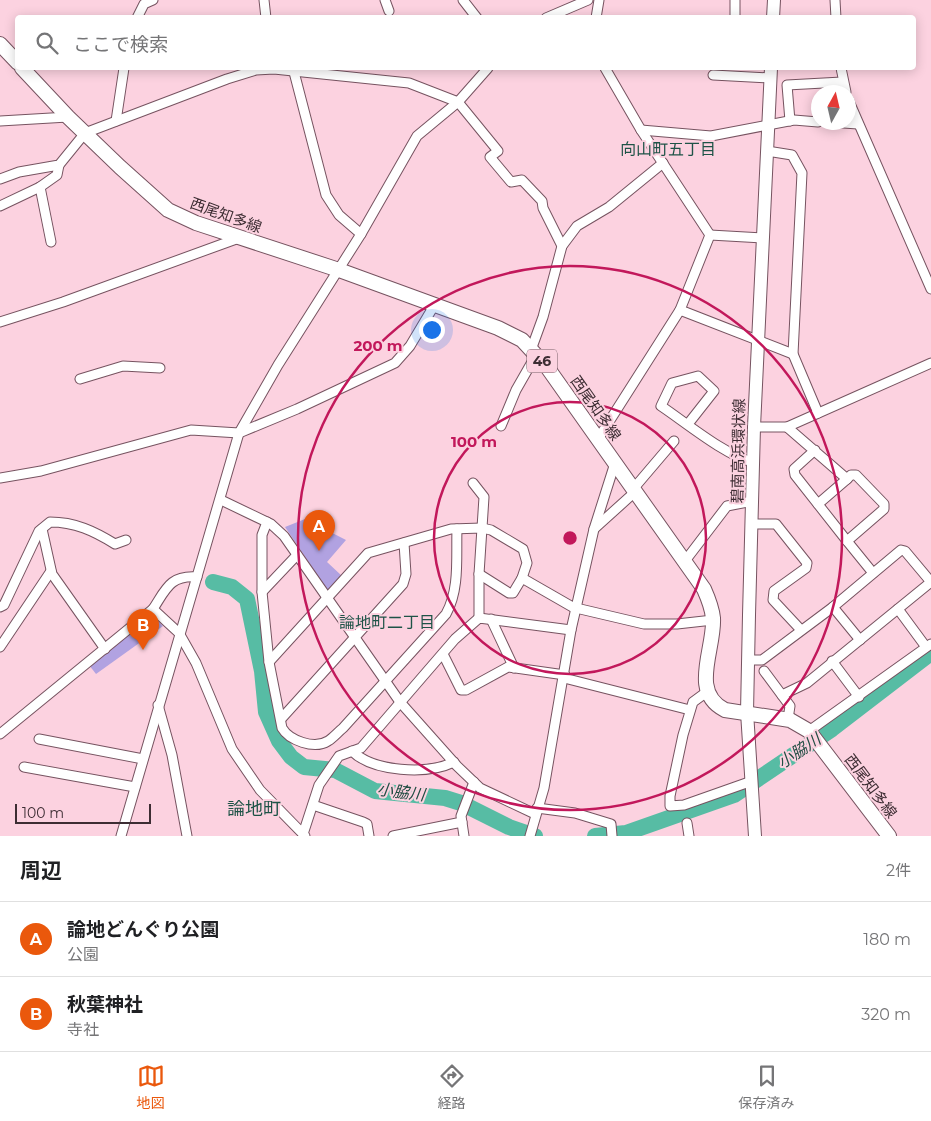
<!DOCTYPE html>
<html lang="ja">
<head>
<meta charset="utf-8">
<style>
	:root { --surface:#fff; --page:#f6f6f6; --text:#202124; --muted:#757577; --line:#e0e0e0; --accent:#ea580c }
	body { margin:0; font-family:Montserrat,"Noto Sans JP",sans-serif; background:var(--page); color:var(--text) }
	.compass { position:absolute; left:811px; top:85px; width:45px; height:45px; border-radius:50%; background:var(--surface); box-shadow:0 2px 12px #0003; rotate:8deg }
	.scale { position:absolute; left:15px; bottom:12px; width:136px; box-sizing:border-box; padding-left:5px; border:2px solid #3d2d33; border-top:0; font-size:14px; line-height:18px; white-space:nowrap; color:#3d2d33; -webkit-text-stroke:4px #fcd2e0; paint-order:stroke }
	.you { position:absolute; left:431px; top:329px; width:18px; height:18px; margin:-12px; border:4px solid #fff; border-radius:50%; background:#1a73e8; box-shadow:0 0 0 8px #1a73e833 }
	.badge { display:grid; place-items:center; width:32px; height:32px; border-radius:50%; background:var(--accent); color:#fff; font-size:16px; font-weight:700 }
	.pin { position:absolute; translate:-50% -41px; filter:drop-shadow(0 1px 2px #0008) }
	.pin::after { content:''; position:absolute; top:26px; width:18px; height:15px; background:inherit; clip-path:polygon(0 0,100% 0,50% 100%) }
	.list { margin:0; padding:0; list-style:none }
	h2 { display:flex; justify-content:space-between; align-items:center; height:65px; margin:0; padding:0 20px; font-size:21px }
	h2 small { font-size:16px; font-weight:400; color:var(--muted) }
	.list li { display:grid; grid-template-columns:32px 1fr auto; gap:15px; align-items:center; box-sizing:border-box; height:75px; padding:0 20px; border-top:1px solid var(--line) }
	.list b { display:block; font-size:19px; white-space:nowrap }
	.list p { margin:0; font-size:16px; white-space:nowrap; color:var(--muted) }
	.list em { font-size:16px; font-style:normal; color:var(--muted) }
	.icon { flex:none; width:28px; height:28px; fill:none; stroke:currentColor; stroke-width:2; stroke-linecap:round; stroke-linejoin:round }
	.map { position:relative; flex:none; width:931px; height:836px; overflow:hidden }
	.search { position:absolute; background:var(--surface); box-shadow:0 2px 12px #0003; left:15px; right:15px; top:15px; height:55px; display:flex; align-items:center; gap:12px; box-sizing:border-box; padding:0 18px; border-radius:5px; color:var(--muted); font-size:19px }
	.sheet { height:215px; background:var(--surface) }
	nav { display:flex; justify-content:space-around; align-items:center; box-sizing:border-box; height:70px; border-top:1px solid var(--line); background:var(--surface); font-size:14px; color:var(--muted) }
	nav a { display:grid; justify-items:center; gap:2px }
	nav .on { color:var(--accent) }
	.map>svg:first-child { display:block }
	.green { fill:#b1a2e1 }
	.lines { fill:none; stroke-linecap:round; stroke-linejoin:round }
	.river { stroke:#57bca4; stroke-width:16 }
	.street-casing { stroke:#765360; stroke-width:11 }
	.secondary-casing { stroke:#765360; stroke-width:14 }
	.primary-casing { stroke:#765360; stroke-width:16 }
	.street { stroke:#fff; stroke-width:9 }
	.secondary { stroke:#fff; stroke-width:12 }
	.primary { stroke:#fff; stroke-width:14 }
	.ring { fill:none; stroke:#c2185b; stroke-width:2.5 }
	.labels { text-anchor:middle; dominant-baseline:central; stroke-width:4; stroke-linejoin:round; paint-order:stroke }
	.shield { fill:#fcd2e0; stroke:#765e67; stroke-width:1 }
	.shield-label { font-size:14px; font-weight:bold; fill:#3d2d33 }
	.street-label { font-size:15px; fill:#3d2d33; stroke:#fcd2e0 }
	.neighbourhood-label { font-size:16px; fill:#1e5347; stroke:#fcd2e0 }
	.water-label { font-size:16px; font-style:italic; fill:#214d43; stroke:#fcd2e0 }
	.quarter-label { font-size:18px; fill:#1e5347; stroke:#fcd2e0 }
	.centre { fill:#c2185b; stroke:#fcd2e0; stroke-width:2.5 }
	.ring-label { font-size:15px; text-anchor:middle; font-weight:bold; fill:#c2185b; stroke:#fcd2e0; stroke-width:4; stroke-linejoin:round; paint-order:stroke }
</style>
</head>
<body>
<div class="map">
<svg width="931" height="836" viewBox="0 0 931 836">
	<rect width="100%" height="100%" fill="#fcd2e0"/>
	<g class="green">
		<polygon points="305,519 346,540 327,562 342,576 328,591 285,527"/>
		<polygon points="151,614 163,626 96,674 89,665"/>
	</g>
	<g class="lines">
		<g class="river">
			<polyline points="213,582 232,587 247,599 262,671 266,712 279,741 291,757 304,767 335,770 375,791 445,798 461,803 509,827 535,836"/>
			<polyline points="595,836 626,833 734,795 832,729 931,653"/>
		</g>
		<defs>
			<g id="street">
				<polyline points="264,0 266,18"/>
				<polyline points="385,0 389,11"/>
				<polyline points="463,0 477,18"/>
				<polyline points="735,0 735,18"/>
				<polyline points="835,0 836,18"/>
				<polyline points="137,18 144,4 153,0"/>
				<polyline points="546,18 588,0"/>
				<polyline points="596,18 599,0"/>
				<polyline points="841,68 846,92"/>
				<polyline points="290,69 294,72 326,195 339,215 361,234"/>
				<polyline points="713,75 770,78"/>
				<polyline points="848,99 931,289"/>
				<polyline points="0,121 68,117"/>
				<polyline points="116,121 124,68"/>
				<polyline points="790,121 787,85 842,82"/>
				<polyline points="829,122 858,124"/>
				<polyline points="641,130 711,136 794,120 818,122"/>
				<polyline points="767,151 792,155 802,173 793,354 818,413"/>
				<polyline points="0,179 19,172 59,165 85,133 227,79 256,70 274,69 409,83 458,102 498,151 490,157 511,182 522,180 542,201 543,208 562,246"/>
				<polyline points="40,187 51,242"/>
				<polyline points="0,206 40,187 57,175 59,165"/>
				<polyline points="710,235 763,238"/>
				<polyline points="680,310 793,354"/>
				<polyline points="0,322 63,302 239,238"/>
				<polyline points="531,350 543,317 562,246 577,226 609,207 663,163"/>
				<polyline points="80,379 123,366 160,368"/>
				<path d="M688 424 714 391 698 376 672 383 661 406C685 422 726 456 753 462"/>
				<polyline points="501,426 516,390 536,355"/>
				<polyline points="754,427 787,427 931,363"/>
				<polyline points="787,427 847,479 851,475 856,475 884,504 884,509 847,541 795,475 794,469 815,450"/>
				<polyline points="598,439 680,310 710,235 641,130 605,68"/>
				<polyline points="0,478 41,471 191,430 239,433 297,409 395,363 410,346 435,304"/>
				<polyline points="473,483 484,497 479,574 479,618"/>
				<polyline points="634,488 674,441"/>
				<polyline points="221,500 271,524 284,536 400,702 457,766 480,788 535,814"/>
				<polyline points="818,504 847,479"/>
				<path d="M267 522 262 535V592L269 662 282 728C289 740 314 750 328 741 333 738 338 732 343 728L446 614C460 589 456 557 457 529"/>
				<polyline points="753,524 776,524 807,563 806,568 774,591 773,600 801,630"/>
				<polyline points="42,529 52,574 105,649"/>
				<polyline points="594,529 636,491"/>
				<polyline points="847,541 873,573"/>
				<polyline points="685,561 727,506 753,501"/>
				<polyline points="479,574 509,593 513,593 522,578 576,609"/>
				<polyline points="262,592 297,555"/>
				<path d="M0 607 4 605 39 531 50 522C75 522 94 531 115 544L126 540"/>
				<polyline points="833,607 860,640"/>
				<polyline points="576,608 644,624 677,624 713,620"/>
				<path d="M153 609C166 589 170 575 197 577"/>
				<polyline points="898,609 926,647"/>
				<polyline points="491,619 514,668"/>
				<polyline points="0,647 51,571"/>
				<polyline points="443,654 461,690 466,690 508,667 565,675"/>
				<polyline points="750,660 762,660 833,607 901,550 905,551 931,582"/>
				<polyline points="832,661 859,697"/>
				<polyline points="269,662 368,553 451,529 482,528 491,530 523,549 527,563 522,578"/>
				<polyline points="764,671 790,706 788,719"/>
				<polyline points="564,678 690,710"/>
				<polyline points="708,691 693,702 683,735 670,796 670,806 684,805 752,781"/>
				<polyline points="782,695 807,683 931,582"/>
				<polyline points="158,705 172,755 187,836"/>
				<polyline points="281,719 403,584 406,574 404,543"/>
				<polyline points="809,731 931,644"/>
				<polyline points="0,734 153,609 179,633 196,663 232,749 260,790 305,836"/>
				<polyline points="39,739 143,759"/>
				<path d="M352 751C373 772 427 775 454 762"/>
				<polyline points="24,767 135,787"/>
				<polyline points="313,805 363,822 367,824 369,836"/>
				<polyline points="537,808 575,813 611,824 612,836"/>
				<polyline points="687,823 689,836"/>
				<polyline points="303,834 319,785 339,756 361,748 455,639 479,618 571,630"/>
				<polyline points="121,836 239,433 278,365 361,234 417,136 458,102 488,68"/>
				<polyline points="393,836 462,822"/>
				<polyline points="464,836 461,816 474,782"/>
				<polyline points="530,836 544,788 571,630 594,529 615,463"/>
			</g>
			<g id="secondary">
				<polyline points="773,18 774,0"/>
				<polyline points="755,836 747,712 749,615 754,427 771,68"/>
			</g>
			<g id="primary">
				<polyline points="0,44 18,63"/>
				<path d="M22 68 68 117 120 167 168 210 196 223 339 270 498 328 522 340 547 367 704 589C708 598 712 608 713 618 715 649 689 692 725 710L790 720 809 731 889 836"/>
			</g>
		</defs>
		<use href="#street" class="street-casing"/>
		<use href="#secondary" class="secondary-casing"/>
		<use href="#primary" class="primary-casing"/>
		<use href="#street" class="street"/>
		<use href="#secondary" class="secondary"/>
		<use href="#primary" class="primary"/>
	</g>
	<g class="ring">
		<circle cx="570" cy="538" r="136"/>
		<circle cx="570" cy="538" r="272"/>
	</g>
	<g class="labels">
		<rect class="shield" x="527" y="349.5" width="30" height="23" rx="4"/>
		<g class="shield-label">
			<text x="542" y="361">46</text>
		</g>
		<g class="street-label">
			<text transform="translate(226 215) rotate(20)">西尾知多線</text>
			<text transform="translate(596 408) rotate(55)">西尾知多線</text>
			<text transform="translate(738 451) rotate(-89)">碧南高浜環状線</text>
			<text transform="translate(871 786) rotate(53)">西尾知多線</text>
		</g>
		<g class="neighbourhood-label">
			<text x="668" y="149">向山町五丁目</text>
			<text x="387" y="622">論地町二丁目</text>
		</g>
		<g class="water-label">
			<text transform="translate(799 751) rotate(-34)">小脇川</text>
			<text transform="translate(401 792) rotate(7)">小脇川</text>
		</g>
		<g class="quarter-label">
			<text x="254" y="809">論地町</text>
		</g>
	</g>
	<circle cx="570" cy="538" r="8" class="centre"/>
	<g class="ring-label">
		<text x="378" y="351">200 m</text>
		<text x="474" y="447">100 m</text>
	</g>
</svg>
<svg class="compass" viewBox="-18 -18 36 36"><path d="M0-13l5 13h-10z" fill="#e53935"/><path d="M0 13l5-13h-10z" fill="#757577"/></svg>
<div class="scale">100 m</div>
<div class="you"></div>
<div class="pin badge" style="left:319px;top:551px">A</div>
<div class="pin badge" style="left:143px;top:650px">B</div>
<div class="search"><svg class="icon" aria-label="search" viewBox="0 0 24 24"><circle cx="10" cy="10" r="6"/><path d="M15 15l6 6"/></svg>ここで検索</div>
</div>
<section class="sheet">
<h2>周辺<small>2件</small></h2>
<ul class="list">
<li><span class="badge">A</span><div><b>論地どんぐり公園</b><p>公園</p></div><em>180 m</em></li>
<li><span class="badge">B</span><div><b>秋葉神社</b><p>寺社</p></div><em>320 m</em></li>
</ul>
</section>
<nav>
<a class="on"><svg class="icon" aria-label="map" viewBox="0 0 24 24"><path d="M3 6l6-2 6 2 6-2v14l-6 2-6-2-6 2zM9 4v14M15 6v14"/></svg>地図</a>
<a><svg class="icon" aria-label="directions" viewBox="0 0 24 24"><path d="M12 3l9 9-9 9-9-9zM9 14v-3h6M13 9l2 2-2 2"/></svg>経路</a>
<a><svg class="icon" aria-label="saved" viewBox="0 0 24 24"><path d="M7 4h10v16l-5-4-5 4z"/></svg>保存済み</a>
</nav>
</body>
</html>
